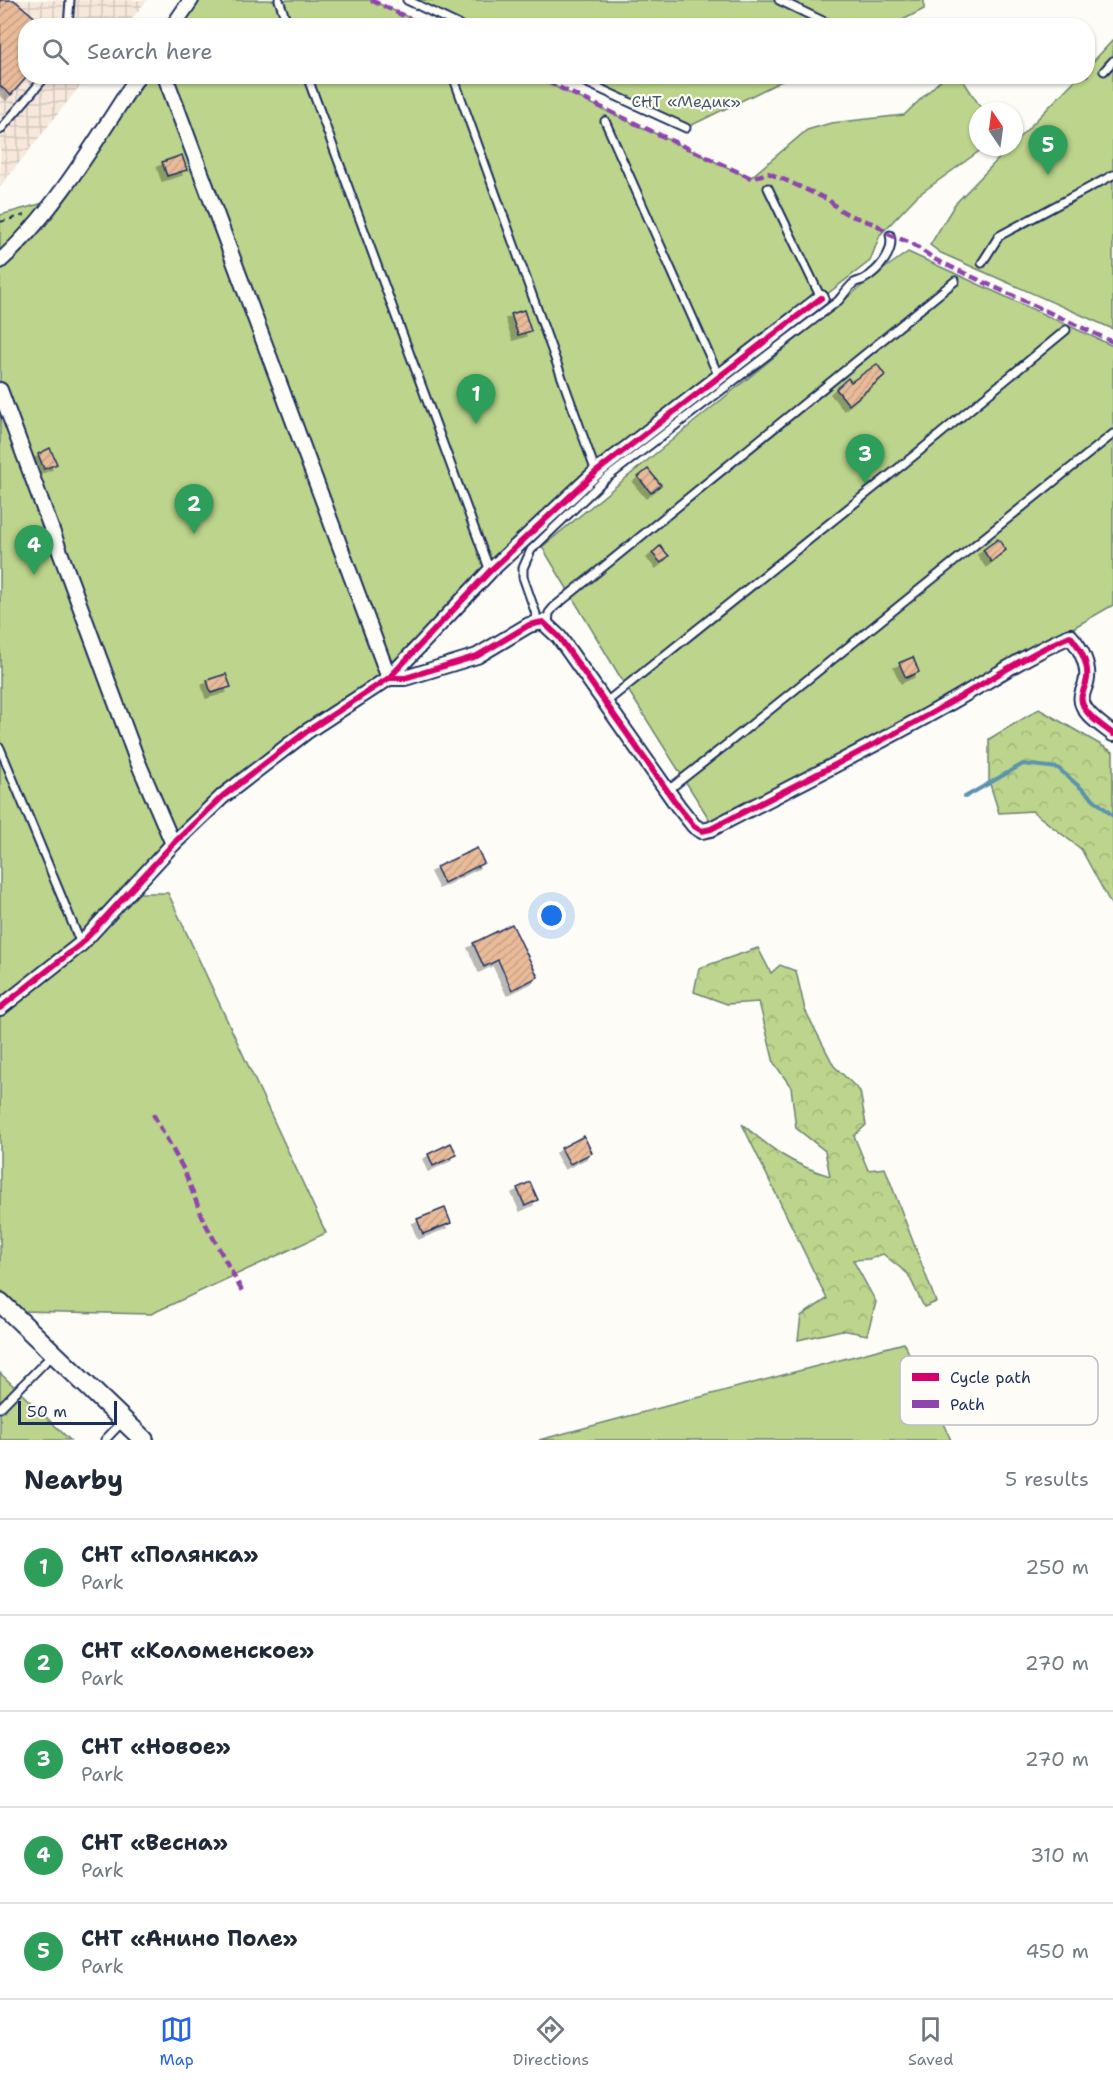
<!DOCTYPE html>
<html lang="en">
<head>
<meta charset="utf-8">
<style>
	:root { --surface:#fff; --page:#f6f6f7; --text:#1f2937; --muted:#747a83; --line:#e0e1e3; --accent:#2563eb }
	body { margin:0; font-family:"Shantell Sans",sans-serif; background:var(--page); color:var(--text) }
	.compass { position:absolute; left:969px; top:102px; width:54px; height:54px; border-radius:50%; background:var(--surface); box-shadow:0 2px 4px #0004; rotate:347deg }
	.scale { position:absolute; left:18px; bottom:15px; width:99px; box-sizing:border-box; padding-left:6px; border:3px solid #1b2f5e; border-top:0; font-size:16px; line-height:21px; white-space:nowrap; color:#1b2f5e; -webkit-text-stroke:4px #fdfcf7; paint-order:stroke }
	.you { position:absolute; left:552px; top:916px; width:21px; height:21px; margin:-15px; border:4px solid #fff; border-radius:50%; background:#1a73e8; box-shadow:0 0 0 9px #1a73e833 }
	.badge { display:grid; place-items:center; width:39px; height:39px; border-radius:50%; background:var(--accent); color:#fff; font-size:20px; font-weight:700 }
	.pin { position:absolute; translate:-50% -50px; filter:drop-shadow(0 2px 3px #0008) }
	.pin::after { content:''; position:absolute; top:32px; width:21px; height:18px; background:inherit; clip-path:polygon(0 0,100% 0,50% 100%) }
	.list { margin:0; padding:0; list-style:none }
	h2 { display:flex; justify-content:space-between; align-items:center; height:78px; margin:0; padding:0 24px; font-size:26px }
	h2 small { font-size:20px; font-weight:400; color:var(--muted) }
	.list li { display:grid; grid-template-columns:39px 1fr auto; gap:18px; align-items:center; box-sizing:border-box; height:96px; padding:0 24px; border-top:2px solid var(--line) }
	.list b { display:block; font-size:22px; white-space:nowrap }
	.list p { margin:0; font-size:20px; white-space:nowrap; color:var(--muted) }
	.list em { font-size:20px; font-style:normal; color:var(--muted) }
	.icon { flex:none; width:33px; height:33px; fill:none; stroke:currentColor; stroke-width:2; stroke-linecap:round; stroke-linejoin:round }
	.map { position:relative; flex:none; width:1113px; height:1440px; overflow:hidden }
	.search { position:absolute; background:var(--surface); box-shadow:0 2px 4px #0004; left:18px; right:18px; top:18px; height:66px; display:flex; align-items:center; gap:15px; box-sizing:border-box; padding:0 21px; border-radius:24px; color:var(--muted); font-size:22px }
	.sheet { height:558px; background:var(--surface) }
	nav { display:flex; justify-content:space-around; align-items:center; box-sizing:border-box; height:84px; border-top:2px solid var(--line); background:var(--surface); font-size:16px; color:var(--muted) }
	nav a { display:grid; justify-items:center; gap:3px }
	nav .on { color:var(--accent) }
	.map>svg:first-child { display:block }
	.industrial { fill:url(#industrial-grid) }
	.green { fill:#bcd48b; stroke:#6c8274; stroke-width:1.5 }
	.forest { fill:url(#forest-crowns); stroke:#6c8274; stroke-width:1.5 }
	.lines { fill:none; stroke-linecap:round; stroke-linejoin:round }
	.stream { stroke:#5b93ad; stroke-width:4 }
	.building { fill:url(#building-hatch); stroke:#1b2f5e; stroke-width:1.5; filter:url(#shadow) }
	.lane-casing { stroke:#1b2f5e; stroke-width:11 }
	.street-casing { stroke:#1b2f5e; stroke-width:18 }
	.secondary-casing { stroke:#1b2f5e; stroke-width:22 }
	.path { stroke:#1b2f5e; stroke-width:2; stroke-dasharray:6 4.5; stroke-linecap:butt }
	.lane { stroke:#fdfcf7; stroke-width:7 }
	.street { stroke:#fdfcf7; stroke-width:14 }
	.secondary { stroke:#fdfcf7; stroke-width:18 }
	.quiet { stroke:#8e44ad; stroke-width:4.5; stroke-dasharray:9 4.5; stroke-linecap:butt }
	.cycleway-casing { stroke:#fdfcf7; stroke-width:10 }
	.cycleway { stroke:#d6006c; stroke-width:6 }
	.labels { text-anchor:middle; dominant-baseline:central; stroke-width:4.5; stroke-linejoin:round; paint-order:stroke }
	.park-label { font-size:16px; fill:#435869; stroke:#fdfcf7 }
	.key { fill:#fdfcf7; stroke:#b9bec9; stroke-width:1.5 }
	.key-label { font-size:16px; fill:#1b2f5e }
</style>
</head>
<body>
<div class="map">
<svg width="1113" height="1440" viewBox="0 0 1113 1440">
	<defs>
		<pattern id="industrial-grid" width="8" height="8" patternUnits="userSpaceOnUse" patternTransform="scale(1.5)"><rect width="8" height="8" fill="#f7e8db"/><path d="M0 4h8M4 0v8" fill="none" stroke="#d3c7be"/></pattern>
		<pattern id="forest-crowns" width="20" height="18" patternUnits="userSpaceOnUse" patternTransform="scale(1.5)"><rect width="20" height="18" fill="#bcd48b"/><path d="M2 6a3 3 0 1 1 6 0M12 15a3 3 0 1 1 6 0" fill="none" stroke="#a1b67a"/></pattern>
		<pattern id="building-hatch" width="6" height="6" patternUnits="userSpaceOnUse" patternTransform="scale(1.5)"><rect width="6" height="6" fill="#e9bb99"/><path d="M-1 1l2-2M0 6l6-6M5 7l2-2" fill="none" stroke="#c7a186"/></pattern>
		<filter id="shadow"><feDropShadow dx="-5" dy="5" stdDeviation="0" flood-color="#0004"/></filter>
	</defs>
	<rect width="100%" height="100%" fill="#fdfcf7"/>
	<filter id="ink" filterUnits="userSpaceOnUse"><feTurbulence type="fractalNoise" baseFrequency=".0167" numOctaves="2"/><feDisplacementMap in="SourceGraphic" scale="12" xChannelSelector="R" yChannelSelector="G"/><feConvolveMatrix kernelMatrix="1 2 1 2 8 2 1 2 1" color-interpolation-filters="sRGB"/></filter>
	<g filter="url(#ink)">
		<polygon class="industrial" points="0,0 147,0 127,25 26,26 26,76 87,77 0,187"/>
		<g class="green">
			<polygon points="191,0 371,0 425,25 173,26"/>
			<polygon points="407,0 924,0 924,9 891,26 461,26"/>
			<polygon points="1113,40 1113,329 941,253 930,245 955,204 1010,147 1014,147 1014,143 1078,77 1088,76 1088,67"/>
			<polygon points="138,77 535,77 750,178 807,130 831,123 904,115 944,77 961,77 983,111 978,111 978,147 985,147 917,196 880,235 870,261 596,472 389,678 223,796 128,893 168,893 326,1233 151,1314 22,1311 0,1289 0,215 54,200"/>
			<polygon points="572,77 790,77 686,128"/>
			<polygon points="908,252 1113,346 1113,605 916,718 711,822 625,685 542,547 694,422 875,275"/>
			<polygon points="904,1343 951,1440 539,1440"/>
			<polygon points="0,1373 70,1440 0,1440"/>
		</g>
		<g class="forest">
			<polygon points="1039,709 1113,752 1113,908 1081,849 1032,811 999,813 989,781 989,739"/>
			<path d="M758 948 771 973 780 965 796 971 805 1010 834 1066 860 1091 866 1125 854 1136 868 1170 885 1168 936 1302 924 1307 908 1274 883 1254 869 1259 853 1260 876 1302 867 1335 842 1330 798 1340 801 1316 827 1299 742 1124C773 1150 790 1164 830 1176L825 1151 796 1128 791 1087 774 1063 759 1002 727 1004 694 992 699 968Z"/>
		</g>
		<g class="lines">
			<polyline class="stream" points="965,797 1023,764 1058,768 1113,816"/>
		</g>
		<g class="building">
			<polygon points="0,0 14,0 45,26 26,26 26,78 11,95 0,86"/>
			<polygon points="182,155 187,170 167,176 162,162"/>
			<polygon points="524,310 531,331 518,335 511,314"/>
			<polygon points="877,364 885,375 849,405 836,389 848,378 851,382"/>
			<polygon points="50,448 57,464 44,469 38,454"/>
			<polygon points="648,469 661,485 651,493 638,477"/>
			<polygon points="998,539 1006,550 991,562 983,550"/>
			<polygon points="660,546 669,556 661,563 652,553"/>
			<polygon points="913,657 919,672 906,678 899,663"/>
			<polygon points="226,674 231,687 211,693 207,680"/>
			<polygon points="477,848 484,863 444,883 436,867"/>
			<polygon points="512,924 538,977 512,990 498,960 484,967 473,943"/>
			<polygon points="584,1136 592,1153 570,1164 561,1148"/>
			<polygon points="451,1143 457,1155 433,1166 428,1154"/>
			<polygon points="530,1182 538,1200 525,1206 517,1188"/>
			<polygon points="445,1208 451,1223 423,1234 417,1219"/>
		</g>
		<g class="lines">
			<defs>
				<g id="lane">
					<polyline points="279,0 288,26"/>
					<polyline points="407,0 461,26"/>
					<polyline points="779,0 833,26"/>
					<polyline points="68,26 70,0"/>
					<polyline points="1104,71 1113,61"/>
					<polyline points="307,76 490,571"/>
					<polyline points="453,76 596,472"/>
					<polyline points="572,76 686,128"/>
					<polyline points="605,121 719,377"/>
					<polyline points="0,130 46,76"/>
					<polyline points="768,188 821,298"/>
					<polyline points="982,263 999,236 1113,175"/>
					<path d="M536 623V614L523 577V568L531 550 604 480 838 301C843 296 848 287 854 283 857 281 861 281 864 279 878 271 895 252 890 235"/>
					<polyline points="548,626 549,613 554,607 955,281"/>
					<polyline points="605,703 916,454 1066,330"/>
					<polyline points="0,748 81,944"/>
					<polyline points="667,791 731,741 1113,434"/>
					<polyline points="0,1408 53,1354"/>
					<polyline points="105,1440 122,1422"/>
				</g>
				<g id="street">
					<polyline points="173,26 191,0"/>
					<polyline points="165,76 389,678"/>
					<path d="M0 261C53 214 99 136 138 76"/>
					<polyline points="0,390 137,760 173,844"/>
					<path d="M389 678H405L477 656 529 625 543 622 559 637 678 806 694 826 702 831 711 829C789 788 869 749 946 705 987 682 1026 655 1070 636 1080 647 1091 667 1086 683 1084 690 1079 697 1083 705 1088 717 1103 726 1113 734"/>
					<polyline points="0,1008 81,944 173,844 223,796 306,732 389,678 490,571 596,472 821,298"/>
				</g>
				<polyline id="secondary" points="0,1302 144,1440"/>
			</defs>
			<use href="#lane" class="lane-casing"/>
			<use href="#street" class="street-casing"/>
			<use href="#secondary" class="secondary-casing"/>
			<polyline class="path" points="0,222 25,215"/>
			<use href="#lane" class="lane"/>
			<use href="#street" class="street"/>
			<use href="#secondary" class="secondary"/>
			<g class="quiet">
				<polyline points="371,0 425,26"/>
				<polyline points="535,76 751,178 768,173 785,180 829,200 837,208 849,215 877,225 890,235 911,243 936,260 1113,342"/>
				<polyline points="153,1114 184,1170 203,1219 242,1291"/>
			</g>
			<defs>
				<g id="cycleway">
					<path d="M389 678H405L477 656 529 625 543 622 559 637 678 806 694 826 702 831 711 829C789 788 869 749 946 705 987 682 1026 655 1070 636 1080 647 1091 667 1086 683 1084 690 1079 697 1083 705 1088 717 1103 726 1113 734"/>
					<polyline points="0,1008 81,944 173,844 223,796 306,732 389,678 490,571 596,472 821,298"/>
				</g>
			</defs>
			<use href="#cycleway" class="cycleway-casing"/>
			<use href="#cycleway" class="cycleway"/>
		</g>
	</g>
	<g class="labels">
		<g class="park-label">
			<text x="686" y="101">СНТ «Медик»</text>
		</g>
	</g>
	<rect x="900" y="1356" width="198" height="69" rx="9" class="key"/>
	<rect x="912" y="1373" width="27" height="8" fill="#d6006c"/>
	<rect x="912" y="1400" width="27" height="8" fill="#8e44ad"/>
	<g class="key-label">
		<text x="950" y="1383">Cycle path</text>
		<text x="950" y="1410">Path</text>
	</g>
</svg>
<svg class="compass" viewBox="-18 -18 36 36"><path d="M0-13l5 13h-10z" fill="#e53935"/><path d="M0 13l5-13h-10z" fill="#747a83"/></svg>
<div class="scale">50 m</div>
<div class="you"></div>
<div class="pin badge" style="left:476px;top:424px;background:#2e9e5b">1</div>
<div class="pin badge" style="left:194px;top:534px;background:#2e9e5b">2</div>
<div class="pin badge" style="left:865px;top:484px;background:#2e9e5b">3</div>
<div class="pin badge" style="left:34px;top:575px;background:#2e9e5b">4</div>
<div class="pin badge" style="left:1048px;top:175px;background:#2e9e5b">5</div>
<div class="search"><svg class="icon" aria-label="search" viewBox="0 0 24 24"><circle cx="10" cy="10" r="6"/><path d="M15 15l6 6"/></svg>Search here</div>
</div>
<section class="sheet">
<h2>Nearby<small>5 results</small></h2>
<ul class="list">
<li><span class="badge" style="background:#2e9e5b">1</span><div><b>СНТ «Полянка»</b><p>Park</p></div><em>250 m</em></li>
<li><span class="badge" style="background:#2e9e5b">2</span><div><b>СНТ «Коломенское»</b><p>Park</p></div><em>270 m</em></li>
<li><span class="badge" style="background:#2e9e5b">3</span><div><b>СНТ «Новое»</b><p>Park</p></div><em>270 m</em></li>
<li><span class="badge" style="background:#2e9e5b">4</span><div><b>СНТ «Весна»</b><p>Park</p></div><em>310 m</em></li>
<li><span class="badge" style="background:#2e9e5b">5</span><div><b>СНТ «Анино Поле»</b><p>Park</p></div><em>450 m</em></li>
</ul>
</section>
<nav>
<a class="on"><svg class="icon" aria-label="map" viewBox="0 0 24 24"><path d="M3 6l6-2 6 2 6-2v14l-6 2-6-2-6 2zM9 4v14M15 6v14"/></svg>Map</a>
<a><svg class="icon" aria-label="directions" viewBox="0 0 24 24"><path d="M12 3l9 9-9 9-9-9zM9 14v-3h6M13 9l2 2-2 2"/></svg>Directions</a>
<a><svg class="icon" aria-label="saved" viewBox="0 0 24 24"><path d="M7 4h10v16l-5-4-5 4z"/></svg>Saved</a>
</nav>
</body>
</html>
